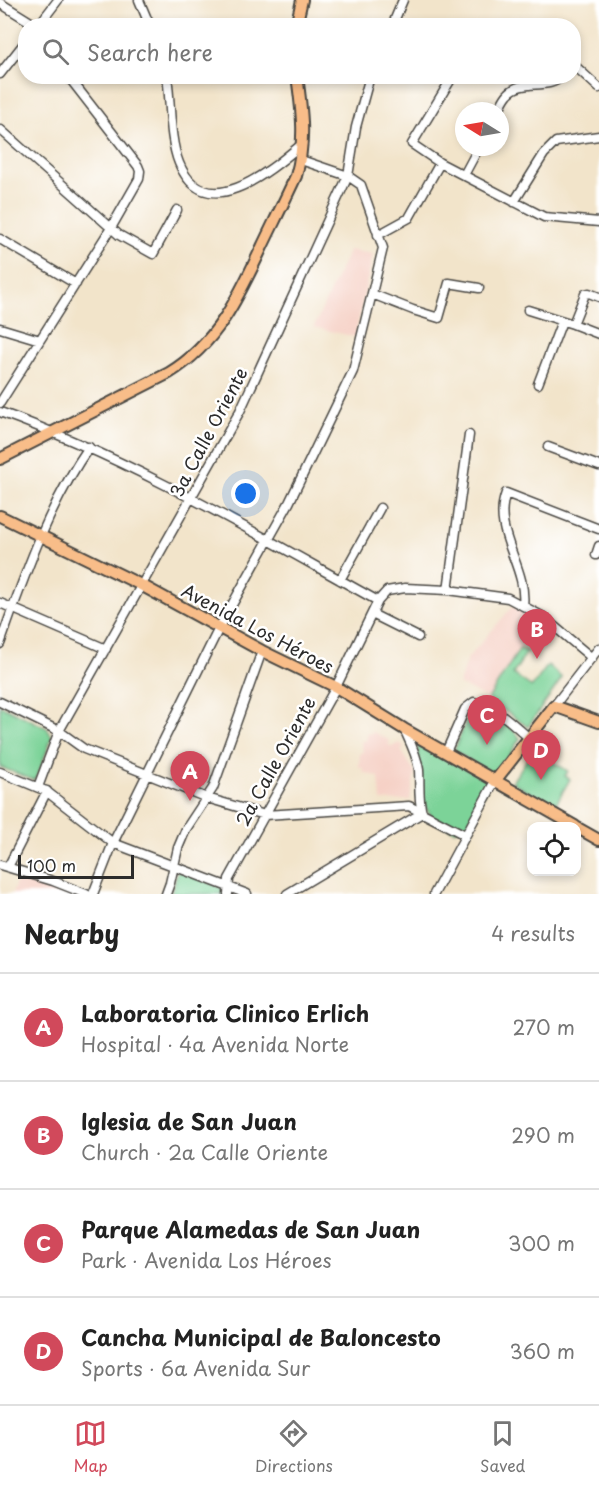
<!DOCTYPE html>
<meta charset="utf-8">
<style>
:root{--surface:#fff;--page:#f2f2f2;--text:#222;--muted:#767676;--line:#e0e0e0;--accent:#d1495b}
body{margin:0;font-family:"Playpen Sans",sans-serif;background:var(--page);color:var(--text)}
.controls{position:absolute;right:18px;bottom:18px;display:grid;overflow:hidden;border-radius:12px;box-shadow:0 3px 9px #0003}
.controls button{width:54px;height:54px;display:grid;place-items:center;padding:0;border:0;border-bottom:2px solid var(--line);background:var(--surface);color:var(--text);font:30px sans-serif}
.compass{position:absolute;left:455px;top:102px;width:54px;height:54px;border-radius:50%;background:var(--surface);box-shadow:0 3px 9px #0003;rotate:281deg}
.scale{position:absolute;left:18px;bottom:15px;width:116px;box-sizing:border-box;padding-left:6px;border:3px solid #2b2b2b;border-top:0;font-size:16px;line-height:21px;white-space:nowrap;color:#2b2b2b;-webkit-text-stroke:4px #fff;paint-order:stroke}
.you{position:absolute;left:246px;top:494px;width:21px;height:21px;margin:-15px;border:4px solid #fff;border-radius:50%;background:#1a73e8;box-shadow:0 0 0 9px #1a73e833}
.badge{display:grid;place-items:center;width:39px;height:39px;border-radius:50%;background:var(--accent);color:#fff;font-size:20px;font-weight:700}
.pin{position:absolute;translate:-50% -50px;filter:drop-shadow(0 2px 3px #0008)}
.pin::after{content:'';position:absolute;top:32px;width:21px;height:18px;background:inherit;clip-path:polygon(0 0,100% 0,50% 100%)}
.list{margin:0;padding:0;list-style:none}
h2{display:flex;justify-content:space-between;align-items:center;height:78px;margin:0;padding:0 24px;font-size:26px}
h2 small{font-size:20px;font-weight:400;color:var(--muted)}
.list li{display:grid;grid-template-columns:39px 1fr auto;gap:18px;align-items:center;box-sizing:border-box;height:108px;padding:0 24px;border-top:2px solid var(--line)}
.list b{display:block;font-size:22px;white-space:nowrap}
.list p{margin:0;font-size:20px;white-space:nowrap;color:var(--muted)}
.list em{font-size:20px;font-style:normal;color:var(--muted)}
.icon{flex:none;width:33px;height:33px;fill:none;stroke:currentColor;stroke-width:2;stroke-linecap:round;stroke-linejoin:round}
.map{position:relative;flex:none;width:599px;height:894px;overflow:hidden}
.search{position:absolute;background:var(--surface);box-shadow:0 3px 9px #0003;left:18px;right:18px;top:18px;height:66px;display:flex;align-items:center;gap:15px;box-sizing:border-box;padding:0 21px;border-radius:24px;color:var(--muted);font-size:22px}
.sheet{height:510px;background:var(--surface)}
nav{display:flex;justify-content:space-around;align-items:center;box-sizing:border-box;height:84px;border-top:2px solid var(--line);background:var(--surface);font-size:16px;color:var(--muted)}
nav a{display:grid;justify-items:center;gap:3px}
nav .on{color:var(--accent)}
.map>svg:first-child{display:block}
</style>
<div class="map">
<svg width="599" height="894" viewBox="0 0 599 894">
<rect width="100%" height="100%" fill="#fff"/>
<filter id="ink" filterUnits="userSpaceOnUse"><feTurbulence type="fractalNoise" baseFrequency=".0167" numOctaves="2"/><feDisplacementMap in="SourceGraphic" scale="12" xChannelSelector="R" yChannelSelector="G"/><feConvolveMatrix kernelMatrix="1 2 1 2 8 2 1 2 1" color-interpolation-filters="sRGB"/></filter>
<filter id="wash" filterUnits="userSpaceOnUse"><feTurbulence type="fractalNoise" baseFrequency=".008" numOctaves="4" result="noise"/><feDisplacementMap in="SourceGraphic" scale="24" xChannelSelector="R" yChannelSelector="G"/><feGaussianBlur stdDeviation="1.35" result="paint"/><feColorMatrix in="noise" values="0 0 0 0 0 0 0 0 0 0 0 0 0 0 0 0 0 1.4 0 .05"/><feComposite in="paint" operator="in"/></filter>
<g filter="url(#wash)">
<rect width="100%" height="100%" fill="#f2e4ca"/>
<path fill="#f6d1c6" d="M349,250L373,254L355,337L314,327Z
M513,606L539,620L488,699L459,684L467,659Z
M373,732L390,741L388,744L391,746L400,743L405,748L401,750L415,773L410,800L381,801L379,777L363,772V768L359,767L360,753L363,752L361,741H366L368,733L371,734Z
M19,875L64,891L63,894H12Z"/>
<path fill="#7bd398" stroke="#537f62" stroke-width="1.5" d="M520,648L527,652L513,674L532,687L548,665L562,678L528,727L488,699Z
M0,705L47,728L52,737L37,777L33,780L0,767Z
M474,707C493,709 508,724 520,738L499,772L487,771L454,751L470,711Z
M416,742L487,780L485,791L468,823L455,831L433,819L422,802L421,768Z
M532,752L540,759L543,756L568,771L565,776L570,779L554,807L512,782Z
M178,870L225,889L224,894H171Z"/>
</g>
<g filter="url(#ink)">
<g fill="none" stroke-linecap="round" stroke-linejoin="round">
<g stroke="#494743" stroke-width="11">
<path id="minor" d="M139,0L150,26
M0,3L37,26
M38,26L58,0
M392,26L403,0
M574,65L599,88
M0,74L26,41
M167,76C171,103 169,138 179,163C205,227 271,170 302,144
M453,76L412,144L440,163L544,217L599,222
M498,111C501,106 504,98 508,94C522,78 548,91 562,76
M1,130L119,235L153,254L177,210
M464,175L479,147
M514,202L544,154L556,142L599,136
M378,235L409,218L440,163
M0,239L76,284
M372,294L413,310L439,318L449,283L479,288
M599,297L589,293L585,294L573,324L599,334
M528,310L573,324
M0,328L40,340
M538,384L562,321
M0,403L111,228L139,179L140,171L138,166L68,76
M0,412C133,460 255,533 378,601
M548,447L599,466
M596,555L599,546
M340,580L380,508
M448,590L469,435
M0,603L106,649
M523,606C528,567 491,532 506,493L599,529
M372,614L418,637
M0,644C24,577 48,506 89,447
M0,702L59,731L84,749L207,798L265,815L409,806L465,835
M554,706L599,648
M404,729C410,742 417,755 419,770C420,785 418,798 422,813
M446,752L465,709L474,702C497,707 512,723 529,738
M0,772L46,791L113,843L247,894
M38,787L59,731L240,411L348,176L356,127L370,76
M0,865L53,881L86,894
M8,867L47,791
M93,894L113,843L219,628L289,503L353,371L383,248L361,185L348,176L301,160
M166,894L170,883L178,848L186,829L213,788L262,651
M228,894L229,879L336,687L378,601L387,591L405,588L448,590L508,598L542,616L592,658
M287,894L422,813
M434,894L495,781"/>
</g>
<g stroke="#494743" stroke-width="14">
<path id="major" d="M296,26L302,0
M0,459L169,373C217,344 239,296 262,247C273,224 285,200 296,176C306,142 302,111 297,76
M0,516L141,585L262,651L336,687L404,729L575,826
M495,781L554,706L599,722
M576,827L599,840"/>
</g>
<use href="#minor" stroke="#fff" stroke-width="8"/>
<use href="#major" stroke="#f8bd89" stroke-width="10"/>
</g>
</g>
<g text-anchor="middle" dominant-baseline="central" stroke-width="5" stroke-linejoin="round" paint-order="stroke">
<g font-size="18" fill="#2b2b2b" stroke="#fff">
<text transform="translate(208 432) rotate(-62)">3a Calle Oriente</text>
<text transform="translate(258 628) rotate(28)">Avenida Los Héroes</text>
<text transform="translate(275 761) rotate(-61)">2a Calle Oriente</text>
</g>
</g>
</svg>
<div class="controls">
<button><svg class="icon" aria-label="locate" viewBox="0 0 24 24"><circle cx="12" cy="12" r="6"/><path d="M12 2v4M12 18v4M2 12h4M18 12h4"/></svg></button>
</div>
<svg class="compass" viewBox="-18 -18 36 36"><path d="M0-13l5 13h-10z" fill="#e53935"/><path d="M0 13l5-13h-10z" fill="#767676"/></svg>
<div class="scale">100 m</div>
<div class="you"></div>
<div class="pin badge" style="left:190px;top:801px">A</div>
<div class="pin badge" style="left:537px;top:659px">B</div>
<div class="pin badge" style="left:487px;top:745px">C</div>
<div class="pin badge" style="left:541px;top:780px">D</div>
<div class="search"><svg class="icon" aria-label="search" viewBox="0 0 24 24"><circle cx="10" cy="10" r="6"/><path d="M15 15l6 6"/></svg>Search here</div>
</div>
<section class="sheet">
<h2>Nearby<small>4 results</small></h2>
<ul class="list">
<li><span class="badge">A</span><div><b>Laboratoria Clinico Erlich</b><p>Hospital · 4a Avenida Norte</p></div><em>270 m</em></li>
<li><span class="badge">B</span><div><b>Iglesia de San Juan</b><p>Church · 2a Calle Oriente</p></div><em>290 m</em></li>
<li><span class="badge">C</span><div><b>Parque Alamedas de San Juan</b><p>Park · Avenida Los Héroes</p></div><em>300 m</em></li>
<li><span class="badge">D</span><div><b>Cancha Municipal de Baloncesto</b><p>Sports · 6a Avenida Sur</p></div><em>360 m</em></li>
</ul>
</section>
<nav>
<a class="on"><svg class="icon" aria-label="map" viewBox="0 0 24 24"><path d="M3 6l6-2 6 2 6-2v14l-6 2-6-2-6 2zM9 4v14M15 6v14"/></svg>Map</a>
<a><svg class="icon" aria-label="directions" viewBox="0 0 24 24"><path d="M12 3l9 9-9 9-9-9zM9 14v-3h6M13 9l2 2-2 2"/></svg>Directions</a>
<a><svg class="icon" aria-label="saved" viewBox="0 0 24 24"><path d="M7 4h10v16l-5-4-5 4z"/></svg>Saved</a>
</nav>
